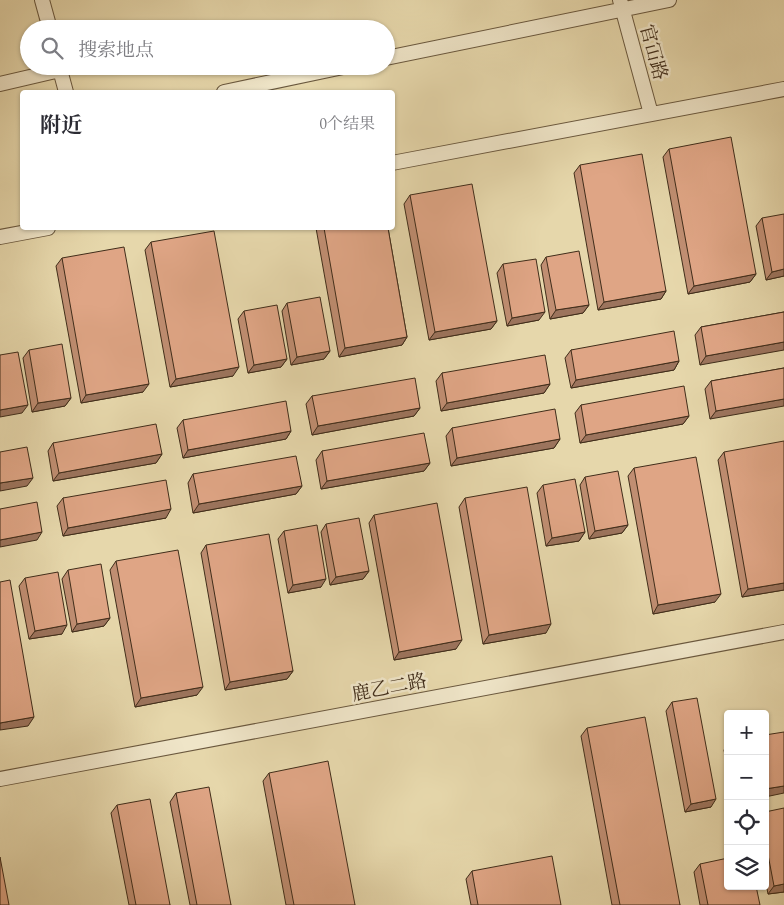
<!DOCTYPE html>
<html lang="zh">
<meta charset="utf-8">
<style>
:root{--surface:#fff;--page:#f7f7f7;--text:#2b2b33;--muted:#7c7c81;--line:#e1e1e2}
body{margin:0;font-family:"EB Garamond","Noto Serif SC",serif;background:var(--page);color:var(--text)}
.controls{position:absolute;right:15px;bottom:15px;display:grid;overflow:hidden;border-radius:5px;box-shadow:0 1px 4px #0004}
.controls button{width:45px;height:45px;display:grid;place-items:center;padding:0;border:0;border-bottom:1px solid var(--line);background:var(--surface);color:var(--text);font:25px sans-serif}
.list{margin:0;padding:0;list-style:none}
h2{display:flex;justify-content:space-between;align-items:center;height:65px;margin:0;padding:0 20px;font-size:21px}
h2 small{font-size:16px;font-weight:400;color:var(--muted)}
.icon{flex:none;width:28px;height:28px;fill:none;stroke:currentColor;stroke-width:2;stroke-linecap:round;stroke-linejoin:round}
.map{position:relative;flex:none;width:784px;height:905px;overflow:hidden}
.search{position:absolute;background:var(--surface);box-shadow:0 1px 4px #0004;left:20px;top:20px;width:375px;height:55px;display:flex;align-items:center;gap:12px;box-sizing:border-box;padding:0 18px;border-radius:28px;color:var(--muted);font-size:19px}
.panel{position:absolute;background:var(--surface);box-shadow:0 1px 4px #0004;left:20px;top:90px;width:375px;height:140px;border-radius:5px}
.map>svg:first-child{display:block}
</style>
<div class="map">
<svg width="784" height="905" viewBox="0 0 784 905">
<rect width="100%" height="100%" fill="#e6d7ab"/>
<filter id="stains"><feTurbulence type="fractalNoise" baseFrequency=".004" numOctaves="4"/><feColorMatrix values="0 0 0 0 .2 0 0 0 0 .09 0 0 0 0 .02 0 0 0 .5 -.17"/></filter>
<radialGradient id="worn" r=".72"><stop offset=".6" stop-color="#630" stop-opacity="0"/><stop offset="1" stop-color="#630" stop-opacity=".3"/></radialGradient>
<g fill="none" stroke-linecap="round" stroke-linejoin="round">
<g stroke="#6a583e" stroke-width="16">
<path id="minor" d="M42,0L50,29
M620,0L651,114
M386,58L669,0
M59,66L66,92
M0,84L60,70
M224,92L348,66
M392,163L784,89
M0,237L48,228
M0,779L784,632"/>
</g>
<use href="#minor" stroke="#efe5c8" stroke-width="14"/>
</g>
<path fill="#c08e72" stroke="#402d1a" d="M669,149L756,274L750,282L688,294L663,157Z
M580,165L666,291L661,299L598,310L574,173Z
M410,195L497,321L491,329L429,340L404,204Z
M762,218L784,276L766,280L756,226Z
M316,228H388L407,337L402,345L339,357Z
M151,242L233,376L170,387L145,250Z
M546,257L589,305L583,313L550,319L541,265Z
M62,258L143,392L81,403L56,266Z
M503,264L539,320L507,326L497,273Z
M287,303L330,351L324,359L291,365L282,311Z
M244,311L287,359L281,367L248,373L238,319Z
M784,312L700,365L695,335L701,327Z
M29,350L71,398L65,406L32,412L23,358Z
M571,350L679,361L674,370L571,388L565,358Z
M784,368L710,419L705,389L711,381Z
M442,373L550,384L544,393L441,411L436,381Z
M312,396L420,408L414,416L312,435L306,404Z
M581,405L689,416L683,424L580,443L575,413Z
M183,420L291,431L286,439L183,458L177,428Z
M452,428L560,439L554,448L451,466L446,436Z
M53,443L162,454L156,463L53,481L48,451Z
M322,451L430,463L424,471L321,489L316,460Z
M724,452L784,590L742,597L718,460Z
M634,468L715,602L653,614L628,476Z
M193,474L302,486L296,494L193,513L188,483Z
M585,477L628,525L622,533L589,539L580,485Z
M543,485L585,532L579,541L546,546L537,493Z
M63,498L166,518L63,536L57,506Z
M465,498L546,633L483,644L459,507Z
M374,515L456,649L394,660L369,523Z
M326,524L369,571L363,579L330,585L321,532Z
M284,531L321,587L288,593L278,539Z
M206,545L293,671L287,679L225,690L201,553Z
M116,561L197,695L135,707L110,570Z
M68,570L110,618L104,626L72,632L62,579Z
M25,578L62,634L29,639L19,586Z
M672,702L711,807L685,812L666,711Z
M587,728L680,905H612L581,736Z
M728,744V772L724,750Z
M269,773L355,905H286L263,781Z
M176,793L231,905H190L170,802Z
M117,805L170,905H129L111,813Z
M765,812L784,892L768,894L765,878Z
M700,864L760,905H700L694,872Z
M472,871L561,905H471L466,879Z"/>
<path fill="#9c745d" stroke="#402d1a" d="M784,269V276L766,280L772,272Z
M756,274L750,282L688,294L694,286Z
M666,291L661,299L598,310L604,302Z
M589,305L583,313L550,319L556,310Z
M545,312L539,320L507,326L512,318Z
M497,321L491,329L429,340L435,332Z
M407,337L402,345L339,357L345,348Z
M784,342V350L700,365L706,356Z
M330,351L324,359L291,365L297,357Z
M287,359L281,367L248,373L254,365Z
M679,361L674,370L571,388L576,380Z
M239,367L233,376L170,387L176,379Z
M149,384L143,392L81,403L86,395Z
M550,384L544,393L441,411L447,403Z
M71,398L65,406L32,412L38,403Z
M784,399V406L710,419L716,411Z
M28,405L22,413L0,417V410Z
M420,408L414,416L312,435L318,426Z
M689,416L683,424L580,443L586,435Z
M291,431L286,439L183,458L188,450Z
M560,439L554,448L451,466L457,458Z
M162,454L156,463L53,481L59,473Z
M430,463L424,471L321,489L327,481Z
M33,478L27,486L0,491V483Z
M302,486L296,494L193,513L199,504Z
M171,509L166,518L63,536L68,528Z
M628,525L622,533L589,539L595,531Z
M42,532L37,540L0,547V540Z
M585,532L579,541L546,546L552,538Z
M369,571L363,579L330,585L336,577Z
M326,579L321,587L288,593L293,585Z
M784,583V590L742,597L748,589Z
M721,594L715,602L653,614L658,605Z
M110,618L104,626L72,632L77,624Z
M551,624L546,633L483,644L489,635Z
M67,625L62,634L29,639L35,631Z
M462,640L456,649L394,660L399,652Z
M293,671L287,679L225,690L230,682Z
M203,687L197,695L135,707L141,698Z
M34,717L28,726L0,730V723Z
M784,786V793L765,797V789Z
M716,799L711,807L685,812L691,804Z
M784,884V892L768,894L774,886Z"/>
<path fill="#dfa585" stroke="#402d1a" d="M731,137L756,274L694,286L669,149Z
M642,154L666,291L604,302L580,165Z
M472,184L497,321L435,332L410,195Z
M784,214V269L772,272L762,218Z
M324,228H388L407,337L345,348Z
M214,231L239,367L176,379L151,242Z
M124,247L149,384L86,395L62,258Z
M579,251L589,305L556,310L546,257Z
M536,259L545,312L512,318L503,264Z
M320,297L330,351L297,357L287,303Z
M277,305L287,359L254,365L244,311Z
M784,312V342L706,356L701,327Z
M674,331L679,361L576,380L571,350Z
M62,344L71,398L38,403L29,350Z
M18,352L28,405L0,410V355Z
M545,355L550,384L447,403L442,373Z
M784,368V399L716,411L711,381Z
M415,378L420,408L318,426L312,396Z
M684,386L689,416L586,435L581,405Z
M286,401L291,431L188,450L183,420Z
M555,409L560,439L457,458L452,428Z
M156,424L162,454L59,473L53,443Z
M424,433L430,463L327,481L322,451Z
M784,441V583L748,589L724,452Z
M27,447L33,478L0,483V452Z
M296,456L302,486L199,504L193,474Z
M696,457L721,594L658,605L634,468Z
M618,471L628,525L595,531L585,477Z
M575,479L585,532L552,538L543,485Z
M166,480L171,509L68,528L63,498Z
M527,487L551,624L489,635L465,498Z
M37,502L42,532L0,540V509Z
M437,503L462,640L399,652L374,515Z
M359,518L369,571L336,577L326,524Z
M317,525L326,579L293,585L284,531Z
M269,534L293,671L230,682L206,545Z
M178,550L203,687L141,698L116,561Z
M101,564L110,618L77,624L68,570Z
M58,572L67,625L35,631L25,578Z
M10,580L34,717L0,723V582Z
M697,698L716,799L691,804L672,702Z
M645,717L680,905H620L587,728Z
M784,732V786L765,789V735Z
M328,761L355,905H294L269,773Z
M209,787L231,905H197L176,793Z
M150,799L170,905H136L117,805Z
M784,808V884L774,886L765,839V812Z
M552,856L561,905H478L472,871Z
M0,857L9,905H0Z
M728,858V886H756L760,905H708L700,864Z"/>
<g text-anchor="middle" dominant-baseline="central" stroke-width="5" stroke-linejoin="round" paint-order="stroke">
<g font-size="19" fill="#402d1a" stroke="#efe5c8">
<text transform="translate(654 52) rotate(75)">官冚路</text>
<text transform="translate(389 687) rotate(-11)">鹿乙二路</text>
</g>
</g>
<rect width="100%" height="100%" filter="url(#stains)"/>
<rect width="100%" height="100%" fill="url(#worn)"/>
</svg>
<div class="controls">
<button>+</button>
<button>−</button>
<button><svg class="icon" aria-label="locate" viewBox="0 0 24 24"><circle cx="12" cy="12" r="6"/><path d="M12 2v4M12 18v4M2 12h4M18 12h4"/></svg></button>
<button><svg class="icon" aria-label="layers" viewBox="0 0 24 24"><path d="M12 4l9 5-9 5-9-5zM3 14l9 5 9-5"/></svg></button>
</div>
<div class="search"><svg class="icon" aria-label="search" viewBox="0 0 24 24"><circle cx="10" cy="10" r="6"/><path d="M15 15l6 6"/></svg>搜索地点</div>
<section class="panel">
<h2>附近<small>0个结果</small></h2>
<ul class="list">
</ul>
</section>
</div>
